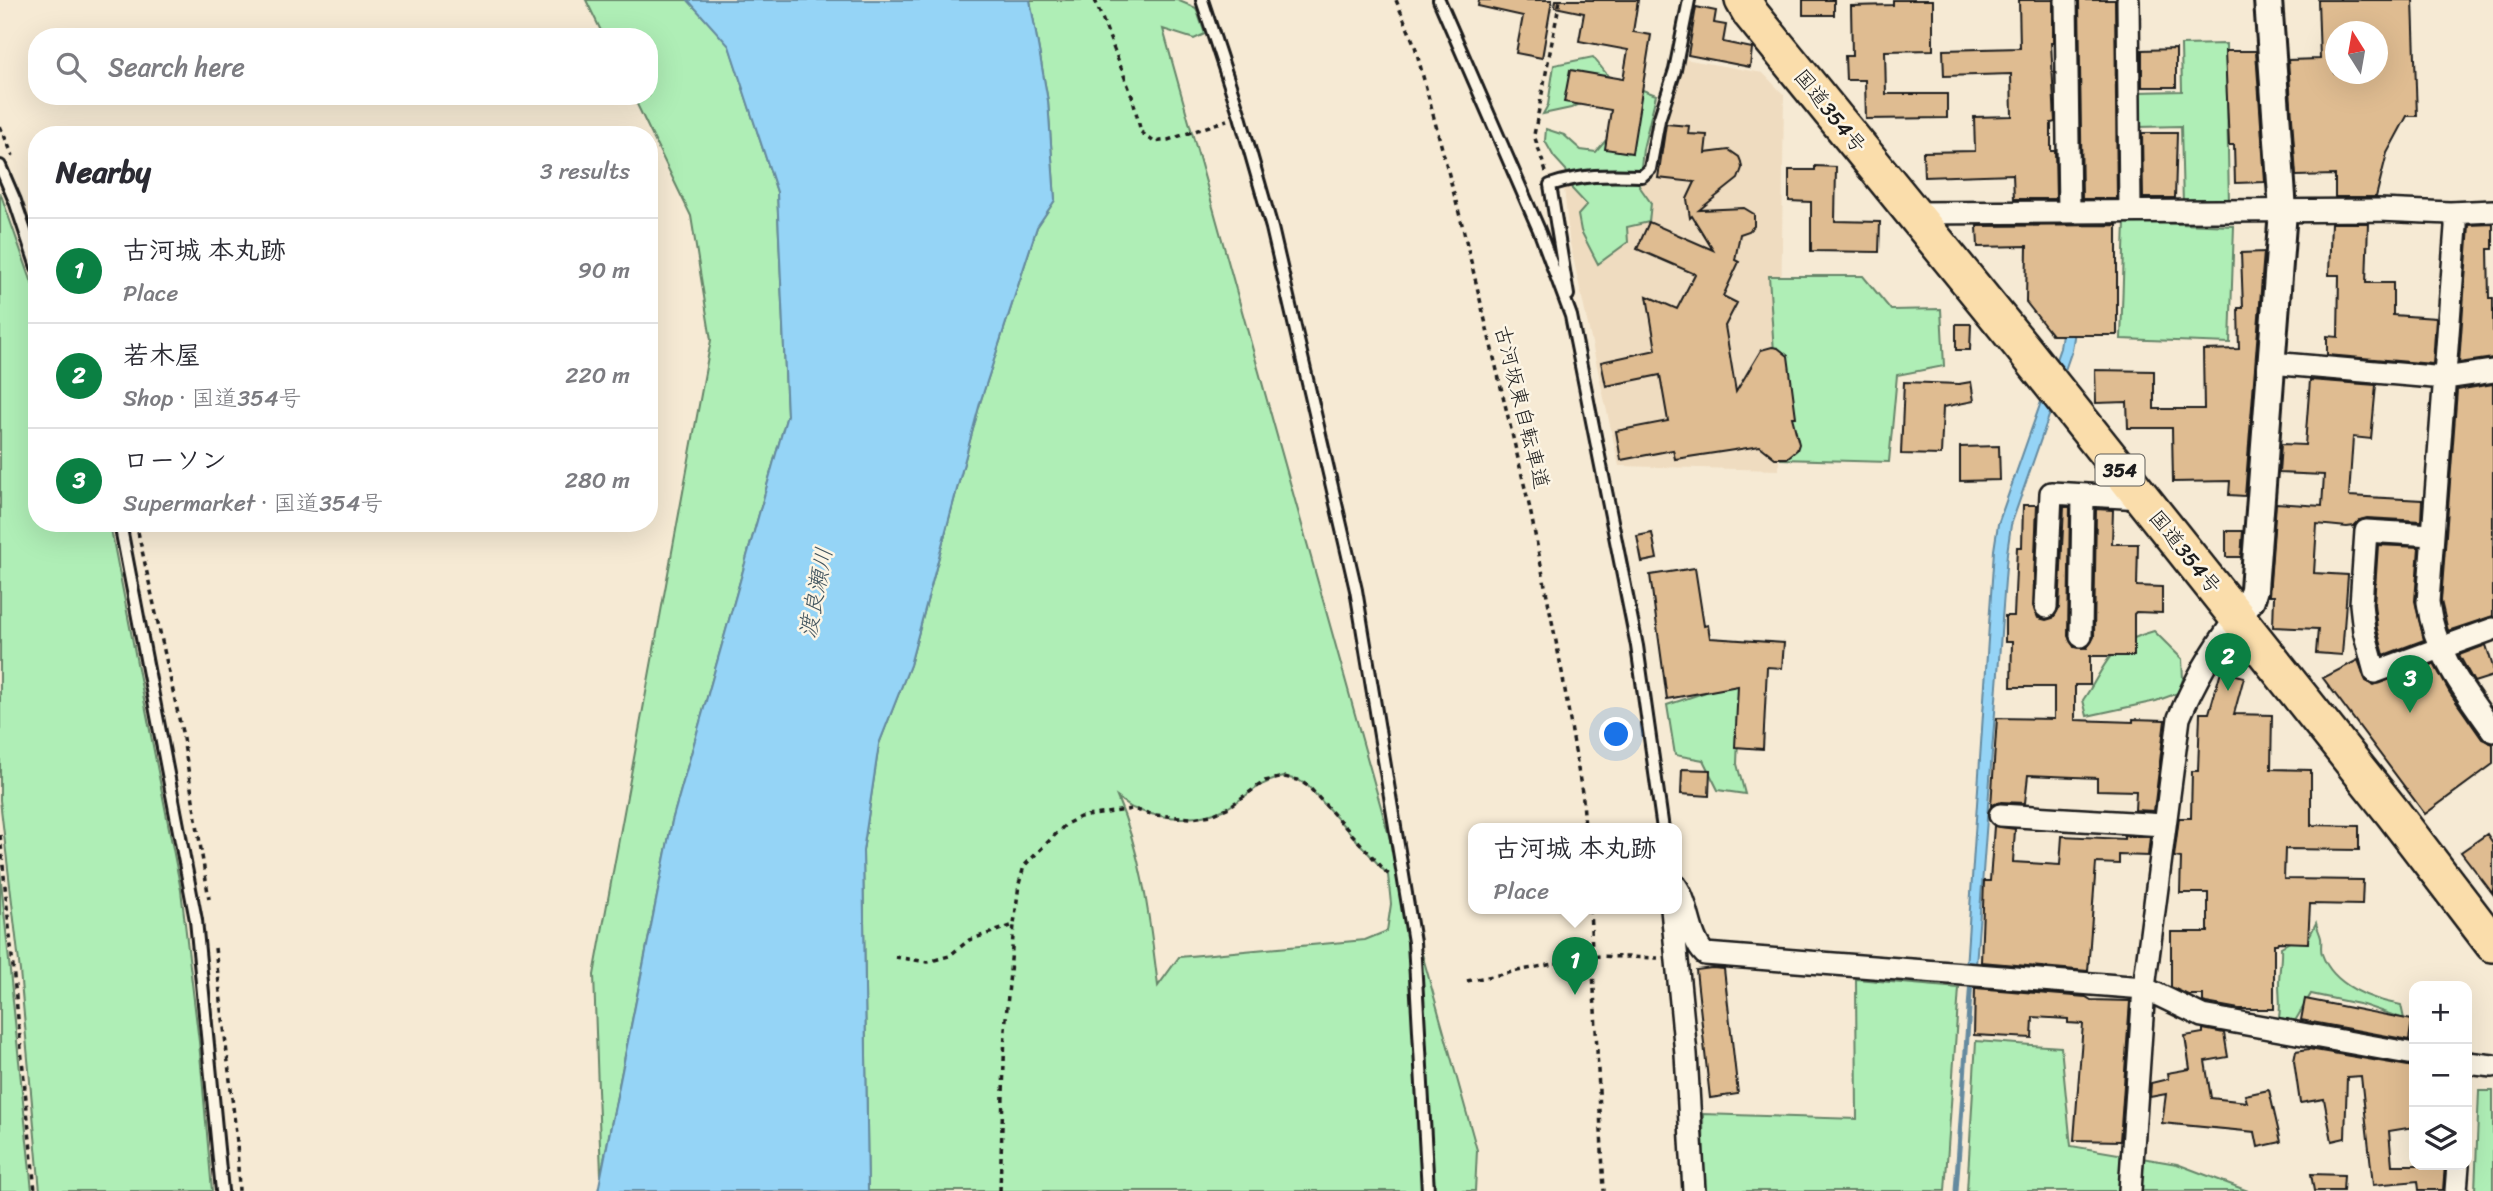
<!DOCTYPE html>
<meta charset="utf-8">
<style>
:root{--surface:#fff;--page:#f2f2f3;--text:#2b2b33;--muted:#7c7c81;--line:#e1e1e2;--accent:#0b8043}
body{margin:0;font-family:Sriracha,"Klee One",sans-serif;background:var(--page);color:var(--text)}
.controls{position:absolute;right:21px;bottom:21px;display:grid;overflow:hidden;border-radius:14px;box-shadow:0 7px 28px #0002}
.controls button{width:63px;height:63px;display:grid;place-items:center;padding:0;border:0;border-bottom:2px solid var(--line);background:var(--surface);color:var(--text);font:35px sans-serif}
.compass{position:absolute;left:2325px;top:21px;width:63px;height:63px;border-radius:50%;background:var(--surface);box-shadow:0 7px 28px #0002;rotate:349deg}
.you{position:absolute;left:1617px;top:735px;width:24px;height:24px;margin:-18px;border:5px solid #fff;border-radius:50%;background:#1a73e8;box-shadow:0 0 0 10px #1a73e833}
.badge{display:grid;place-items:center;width:46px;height:46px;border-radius:50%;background:var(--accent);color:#fff;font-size:23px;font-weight:700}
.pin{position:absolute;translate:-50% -58px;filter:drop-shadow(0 2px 4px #0008)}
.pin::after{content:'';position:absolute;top:37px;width:24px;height:21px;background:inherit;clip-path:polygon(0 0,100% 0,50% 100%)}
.popup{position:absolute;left:1468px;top:823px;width:214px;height:91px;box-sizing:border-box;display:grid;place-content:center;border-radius:14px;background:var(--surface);filter:drop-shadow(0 2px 5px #0005);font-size:23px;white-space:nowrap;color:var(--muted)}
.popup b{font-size:26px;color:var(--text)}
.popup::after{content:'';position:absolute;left:50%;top:100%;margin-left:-14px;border:14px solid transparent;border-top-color:var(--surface)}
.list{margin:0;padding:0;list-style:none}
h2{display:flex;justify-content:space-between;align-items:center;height:91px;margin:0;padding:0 28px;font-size:30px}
h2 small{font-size:23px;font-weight:400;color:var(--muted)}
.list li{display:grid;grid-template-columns:46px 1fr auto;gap:21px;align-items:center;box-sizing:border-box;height:105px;padding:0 28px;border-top:2px solid var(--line)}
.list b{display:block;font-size:26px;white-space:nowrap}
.list p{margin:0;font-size:23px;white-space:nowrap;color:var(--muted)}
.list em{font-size:23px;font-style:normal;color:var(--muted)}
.icon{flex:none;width:38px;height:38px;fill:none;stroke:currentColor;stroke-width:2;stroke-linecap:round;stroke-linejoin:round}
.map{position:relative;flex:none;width:2493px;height:1191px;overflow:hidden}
.search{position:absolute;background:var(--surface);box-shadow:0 7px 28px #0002;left:28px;top:28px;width:630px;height:77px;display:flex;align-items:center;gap:18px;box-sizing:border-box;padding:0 24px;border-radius:28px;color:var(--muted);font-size:26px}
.panel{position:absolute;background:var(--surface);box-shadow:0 7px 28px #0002;left:28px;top:126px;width:630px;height:406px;border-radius:28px}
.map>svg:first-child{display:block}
</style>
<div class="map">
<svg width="2493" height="1191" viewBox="0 0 2493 1191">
<rect width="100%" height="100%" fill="#f6ead4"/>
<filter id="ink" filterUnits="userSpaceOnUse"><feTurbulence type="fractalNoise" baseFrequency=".0143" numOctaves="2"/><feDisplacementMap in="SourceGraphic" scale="14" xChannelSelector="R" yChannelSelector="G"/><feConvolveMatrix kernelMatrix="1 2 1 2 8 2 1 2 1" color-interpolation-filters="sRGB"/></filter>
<g filter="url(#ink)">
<path fill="#efdcc0" d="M1684,59L1763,73L1784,95L1779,470L1619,466L1569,239L1564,187L1598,179L1650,181L1661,116Z"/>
<path fill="#afeeb6" stroke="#668569" stroke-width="2" fill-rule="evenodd" d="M586,0H688L729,45L777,192L787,415L672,821L601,1175L594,975L711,340L691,216L633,96H649V37H604Z
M1030,0H1177L1196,8L1205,34L1194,39L1163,29L1477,1150L1475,1191H868L863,851L879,744L910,665L980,403L1037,227L1055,200L1048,101ZM1284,777L1298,780L1308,786L1388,875L1391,904L1387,931L1365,940L1179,957L1158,986C1150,922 1143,857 1117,797C1123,801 1128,807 1135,809C1163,820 1200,822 1227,808C1250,795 1256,783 1284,777Z
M2226,44L2229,204L2183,205L2181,126L2139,127L2138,92L2182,91L2181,45Z
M1593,57L1617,87L1640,89L1656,95L1643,149L1639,186L1651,203L1649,222L1627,227L1628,242L1598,264L1581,231L1578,215L1587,205L1572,189L1566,170L1554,157L1545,141L1546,129L1564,135L1581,150L1596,152L1607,139L1615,101L1589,100L1571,108L1543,114L1548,105L1554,65Z
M0,192L37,297V523L110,524L181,890L199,1042L212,1191H40L20,971L0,800Z
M2125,222L2234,226L2230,343L2121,339Z
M1769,276H1863L1891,310L1941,309L1944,366L1897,375L1889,462L1781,459Z
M2154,631L2182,659L2183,679L2178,693L2156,701L2087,716L2083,700C2108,664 2106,644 2154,631Z
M1733,683L1740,687L1737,764L1745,794L1718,790L1703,760L1675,755L1667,705Z
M0,871L32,1191H0Z
M2316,923C2317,928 2320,933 2321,938C2322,944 2320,949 2322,954C2333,986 2372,1000 2401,1005L2404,1019L2363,1005L2311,994L2295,1021L2279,1018C2281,1006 2279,995 2279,983C2279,971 2282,959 2281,947L2297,938L2309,937Z
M1856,979L1959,988L1945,1191H1704L1703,1114L1857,1119Z
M1976,1041L2061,1047L2071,1146L2177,1164L2248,1191H1967Z
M2479,1091H2493V1191H2475Z"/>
<path fill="#95d4f6" stroke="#658a9f" stroke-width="2" d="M688,0H1030L1048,101L1055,200L1037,227L980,403L910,665L879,744L863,851L868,1191H598L672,821L787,415L777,192L729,46Z
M2065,312H2078L2072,350L2011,525L2007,553L1976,965L1966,968L1994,550L1998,524L2060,348Z"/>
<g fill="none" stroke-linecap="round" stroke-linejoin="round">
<path stroke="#658a9f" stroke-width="5" d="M1956,1191L1971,980"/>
</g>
<path fill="#dfbc91" stroke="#1c1c1c" stroke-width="2" fill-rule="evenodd" d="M1479,0H1552L1542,58L1516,53L1523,16L1478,6Z
M1556,0H1638L1633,32L1651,35L1632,153L1605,149L1611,110L1564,102L1570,70L1623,79L1628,50L1579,41L1584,13L1555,7Z
M1803,0H1834V15H1803Z
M1893,0H1933V50L1885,51L1886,94H1947V118L1866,119L1865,80H1846L1845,56H1852L1851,6L1893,5Z
M2019,0H2053V43H2051L2055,122L2051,123V151H2055L2056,199H2014L2013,174L1924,177L1923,152L1975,151L1974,117L2012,116L2011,74L1944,76L1943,50L2020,48Z
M2079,0H2115L2117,199H2082Z
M2318,0H2413L2417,116H2407L2387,153L2376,197H2335V175L2296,176L2288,60L2320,59ZM2335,32H2377V74H2335Z
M1696,7L1716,11L1714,23L1726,25L1723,42L1752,48L1750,67L1688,55Z
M2176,49V87H2142V50Z
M2225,51H2256L2265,182L2235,183L2234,145H2229Z
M1666,124L1689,126L1688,134L1707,135L1705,153L1729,150L1739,157L1741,162L1742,168L1738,179L1699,210L1744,208L1754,214V226L1749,231L1740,234L1735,260L1739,262L1723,296L1737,303L1725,326L1736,392L1761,350L1772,347L1778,348L1788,356L1796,417H1792L1799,444L1797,450L1787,458H1775L1760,446L1675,459L1673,450L1621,460L1616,431L1668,421L1660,375L1606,386L1601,362L1656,350L1647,296L1677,309L1695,274L1637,249L1649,222L1713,250L1692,216L1690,218L1687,199L1695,182L1658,178Z
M2142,133H2177L2175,198H2143Z
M1815,166L1836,167L1835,221L1880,222L1879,252L1811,251V202L1789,201V170H1815Z
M2331,223H2368L2366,283H2393V315L2436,318L2433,364L2327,355V336L2338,337L2339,275H2329Z
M2493,224V249H2488L2489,298H2493V358L2459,363L2469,225Z
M2117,225V335H2052L2026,302L2027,246L1978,247L1977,226Z
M2264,252L2245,496L2229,495L2230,481L2173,482L2172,428H2128L2127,402L2096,403L2095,370L2154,371V409H2204L2203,350L2239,349L2238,308H2243L2241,253Z
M1956,324H1971L1970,350H1956Z
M2310,380L2376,385L2371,439L2353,437L2349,496L2422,500L2421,521L2367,518L2360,520L2354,526L2347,527L2317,524L2314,573L2348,575L2342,655L2316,653L2318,629L2273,627L2274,596H2269L2276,503L2322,506L2324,475L2279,473L2281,444L2305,445Z
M1904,382L1959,384L1971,382L1974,401L1943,407L1941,455L1901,454Z
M2493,384V616L2448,631L2441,601L2457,390Z
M1999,446L2000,480L1960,481V447Z
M2023,505H2037L2033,606L2038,618L2046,620L2053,618L2059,608L2064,507H2070L2068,636L2074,647L2087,648L2094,637L2096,509L2113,510L2112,544H2138L2137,586L2162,587V613L2136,612L2134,614V656H2090V685H2075V720L2133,722V719L2165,720L2154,811L2135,810L2136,791L2097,790V778L2028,775L2025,803L2001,802L1991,806L1997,718L2054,719V687H2011L2012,642H2005V616H2014L2017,547H2022Z
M2226,531H2243L2241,557H2226Z
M1652,533L1657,559L1642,562L1637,536Z
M2378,545L2419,547L2415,601L2424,640L2384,655L2377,629L2374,604Z
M1695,568L1704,626L1708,625L1710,638L1784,643L1782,668L1767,667L1763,749L1735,747L1738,686L1667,699L1650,575Z
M2486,645L2493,667V676L2474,682L2459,655Z
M2358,660L2366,681L2373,685L2434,664L2450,693L2482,739L2493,744V764L2425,814L2323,678Z
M2221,671L2244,677L2234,714L2272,715L2271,769L2311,770V825L2359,826V850L2285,849L2284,879L2363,880L2362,905L2310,904L2308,943L2278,942L2277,944H2274V1009H2239L2206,1003L2203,1002V995H2188L2171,987V932H2208V893H2180L2181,858L2174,857L2179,818H2191L2192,771H2198L2200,713H2209Z
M1682,769L1710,770L1709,796L1681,794Z
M1994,826L2015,829L2013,862L2060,865L2062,836L2124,839V836L2150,837L2148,856L2119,855V864L2096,863L2088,971L1981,962L1984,881H1990Z
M2487,834L2493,843V894L2461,852Z
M1712,968L1724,969L1738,1094L1710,1098L1696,970Z
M1975,988L2086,997L2091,1000L2130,1001L2120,1141L2074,1140L2083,1024L2068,1023V1019L2033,1017L2032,1038L1974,1035Z
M2305,999L2412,1020L2409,1040L2301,1020Z
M2203,1029L2224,1033L2228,1057L2205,1061L2211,1098L2247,1102L2245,1095L2269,1090L2281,1142L2258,1147L2255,1132L2162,1123L2166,1094L2150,1097L2151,1083L2168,1079L2167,1073L2190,1069L2185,1036L2203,1033Z
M2309,1049L2414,1067V1127L2389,1131L2392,1165H2445L2443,1190H2419L2418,1181L2373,1185L2361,1076L2347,1077L2345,1138L2332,1141L2324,1099L2300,1103L2294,1061L2296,1051Z
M2311,1174L2344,1175L2343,1191H2314Z"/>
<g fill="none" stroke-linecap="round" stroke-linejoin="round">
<g stroke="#1c1c1c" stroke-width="16">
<path id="service" d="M1202,0L1240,116L1272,228L1356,590L1414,942L1428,1191
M1439,0L1539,230L1571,316L1637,646L1663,829
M0,166L15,201L37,267
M1568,295L1550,185C1584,174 1607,175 1642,176L1650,169L1659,120L1675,70L1689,0
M120,523L196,920L222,1191"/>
</g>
<g stroke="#1c1c1c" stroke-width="26">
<path id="minor" d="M2066,0L2069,212
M2128,0L2130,211
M1913,213L2379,210L2450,213L2456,221V227L2428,602C2434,653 2464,690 2493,731
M2450,213L2493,211
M2271,363L2445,378L2493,371
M2432,535L2366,531L2361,604L2364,631L2375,672L2493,629
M2046,607L2051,493L2142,498
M2081,636L2083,495
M2000,815L2164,825
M1676,886C1690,906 1688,937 1705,954L2144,988L2202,1016L2414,1054
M1672,909L1686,1054L1694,1191
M2467,1063L2493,1066
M2130,1191L2144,988L2179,718C2194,682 2214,648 2237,617
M2456,1191L2458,1165"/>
</g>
<g stroke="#1c1c1c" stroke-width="32">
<path id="tertiary" d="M2237,617L2251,599L2254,589L2283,211L2268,0"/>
</g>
<g stroke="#1c1c1c" stroke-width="40">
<path id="trunk" d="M1743,0L1751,14L2022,347L2393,813L2493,944"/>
</g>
<path stroke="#1c1c1c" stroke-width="3.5" stroke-dasharray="5 5" stroke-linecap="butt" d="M1095,0L1132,96L1141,132L1154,142L1168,140L1227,120
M1396,0L1415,46L1463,228L1530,509L1562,672L1583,799L1585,829
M0,126L13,156
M1546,172L1534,135L1560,0
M138,532L182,732L209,899
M0,835L35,1191
M1590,909L1604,1191
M215,948L237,1142L239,1191
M895,957L928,962L949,956L969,940L1014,925L1019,884L1024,866L1066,824L1080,817L1132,809L1155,815L1191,818L1212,815L1229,807L1265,781L1284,777L1298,780L1308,786L1390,876
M1467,981L1593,956L1658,958
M1000,1191L1005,1030L1014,925"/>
<use href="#service" stroke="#fcf5e5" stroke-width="10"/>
<use href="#minor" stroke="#fcf5e5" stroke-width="21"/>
<use href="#tertiary" stroke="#fcf5e5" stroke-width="26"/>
<use href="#trunk" stroke="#faddab" stroke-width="35"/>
</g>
</g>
<g text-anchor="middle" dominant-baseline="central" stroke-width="5" stroke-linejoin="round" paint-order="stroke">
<rect fill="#fcf5e5" stroke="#5f5d58" stroke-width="2" x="2095.5" y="454.5" width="49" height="31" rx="5"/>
<g font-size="19" font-weight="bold" fill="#1c1c1c">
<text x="2120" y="470">354</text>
</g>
<g font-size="21" fill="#1c1c1c" stroke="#fcf5e5">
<text transform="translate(1830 111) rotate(51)">国道354号</text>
<text transform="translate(1522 407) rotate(76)">古河坂東自転車道</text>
<text transform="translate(2185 552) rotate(51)">国道354号</text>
</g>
<g font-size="23" font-style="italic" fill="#40535d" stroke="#fcf5e5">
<text transform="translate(816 593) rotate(-79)">渡良瀬川</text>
</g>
</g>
</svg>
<div class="controls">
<button>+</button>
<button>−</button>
<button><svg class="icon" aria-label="layers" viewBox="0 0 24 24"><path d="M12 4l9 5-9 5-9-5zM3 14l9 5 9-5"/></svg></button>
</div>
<svg class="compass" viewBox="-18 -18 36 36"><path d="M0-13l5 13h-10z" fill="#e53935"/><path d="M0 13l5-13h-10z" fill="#7c7c81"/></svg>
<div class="you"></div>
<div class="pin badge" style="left:1575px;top:995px">1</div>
<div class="popup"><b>古河城 本丸跡</b>Place</div>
<div class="pin badge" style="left:2228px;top:691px">2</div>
<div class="pin badge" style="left:2410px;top:713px">3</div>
<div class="search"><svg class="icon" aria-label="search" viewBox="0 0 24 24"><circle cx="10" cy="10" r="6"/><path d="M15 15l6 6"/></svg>Search here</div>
<section class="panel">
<h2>Nearby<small>3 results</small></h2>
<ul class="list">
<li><span class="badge">1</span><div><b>古河城 本丸跡</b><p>Place</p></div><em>90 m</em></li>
<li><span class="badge">2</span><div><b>若木屋</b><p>Shop · 国道354号</p></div><em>220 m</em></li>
<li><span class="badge">3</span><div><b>ローソン</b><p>Supermarket · 国道354号</p></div><em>280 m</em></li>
</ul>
</section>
</div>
